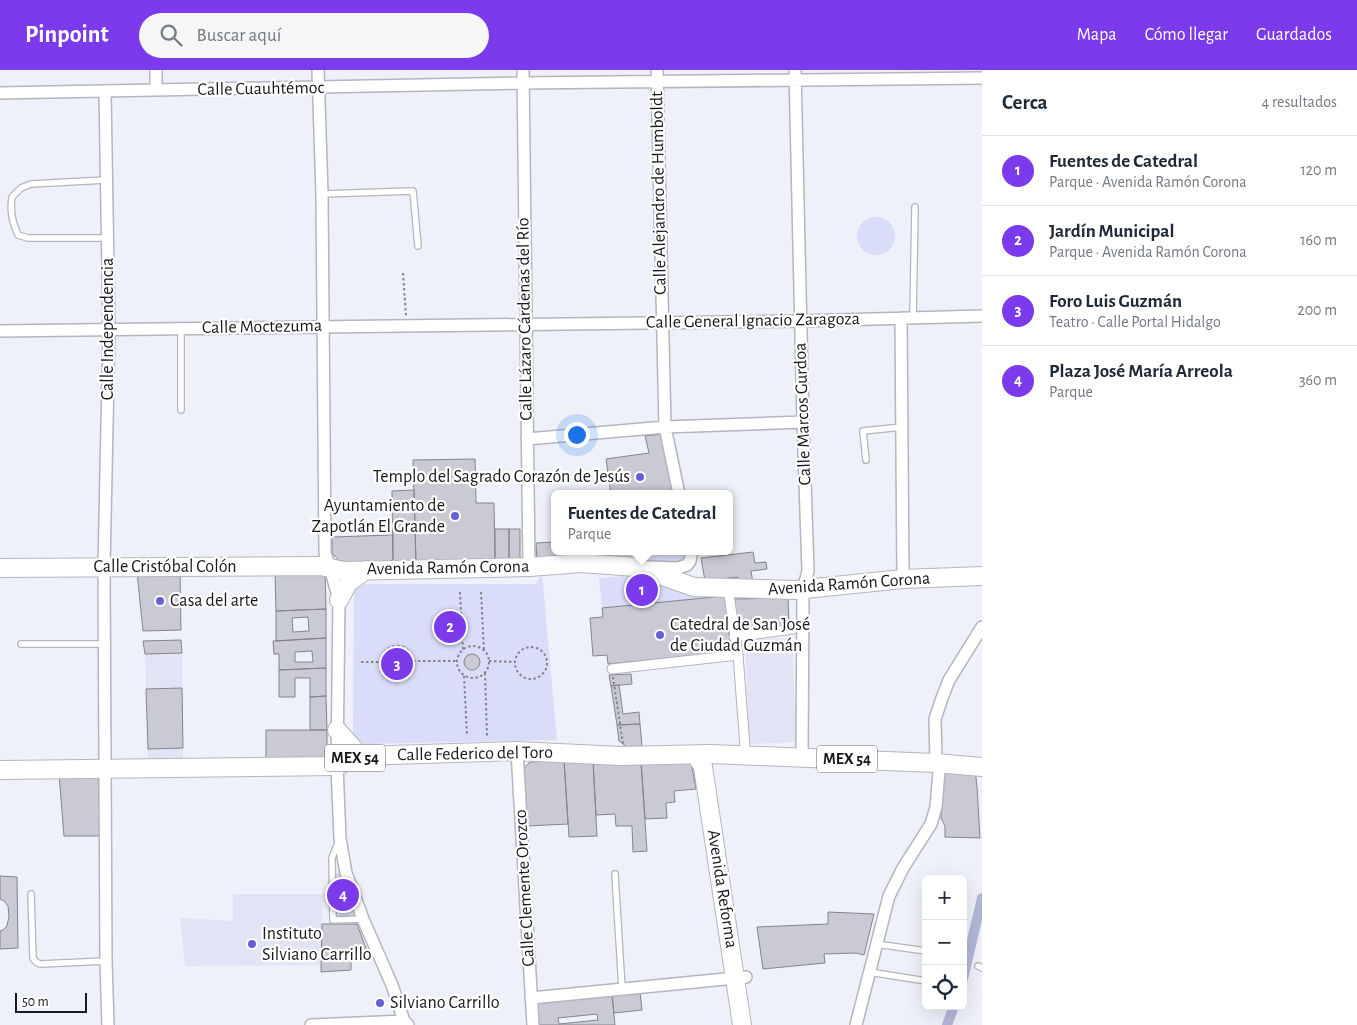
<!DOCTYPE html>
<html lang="es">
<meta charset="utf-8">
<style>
:root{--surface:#fff;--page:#f6f6f7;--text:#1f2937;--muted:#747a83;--line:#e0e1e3;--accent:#7c3aed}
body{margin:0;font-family:"Alegreya Sans",sans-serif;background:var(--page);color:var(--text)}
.controls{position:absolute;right:15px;bottom:15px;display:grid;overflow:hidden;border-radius:8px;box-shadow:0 5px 20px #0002}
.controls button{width:45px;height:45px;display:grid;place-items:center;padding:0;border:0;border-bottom:1px solid var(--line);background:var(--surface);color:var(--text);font:25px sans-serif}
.scale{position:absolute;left:15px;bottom:12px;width:72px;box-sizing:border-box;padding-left:5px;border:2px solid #19191d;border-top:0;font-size:14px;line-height:18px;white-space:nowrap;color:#19191d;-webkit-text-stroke:4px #fff;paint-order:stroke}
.you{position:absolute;left:576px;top:364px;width:18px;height:18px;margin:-12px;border:4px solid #fff;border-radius:50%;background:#1a73e8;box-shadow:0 0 0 8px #1a73e833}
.badge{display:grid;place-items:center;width:32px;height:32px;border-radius:50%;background:var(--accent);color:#fff;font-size:16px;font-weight:700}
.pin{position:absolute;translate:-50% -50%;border:2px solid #fff;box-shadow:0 1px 5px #0006}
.popup{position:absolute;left:551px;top:420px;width:182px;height:65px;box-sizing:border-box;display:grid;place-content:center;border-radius:8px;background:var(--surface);filter:drop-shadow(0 1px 4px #0005);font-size:16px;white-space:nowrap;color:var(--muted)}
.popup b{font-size:19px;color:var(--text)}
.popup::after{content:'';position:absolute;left:50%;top:100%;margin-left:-10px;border:10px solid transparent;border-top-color:var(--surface)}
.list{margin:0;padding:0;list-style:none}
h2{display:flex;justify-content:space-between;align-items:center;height:65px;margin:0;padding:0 20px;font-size:21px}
h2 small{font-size:16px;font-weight:400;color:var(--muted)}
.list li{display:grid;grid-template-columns:32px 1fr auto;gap:15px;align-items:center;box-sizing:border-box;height:70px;padding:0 20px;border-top:1px solid var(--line)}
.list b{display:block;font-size:19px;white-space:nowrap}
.list p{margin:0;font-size:16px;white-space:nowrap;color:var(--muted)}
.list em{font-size:16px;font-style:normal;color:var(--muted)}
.icon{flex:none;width:28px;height:28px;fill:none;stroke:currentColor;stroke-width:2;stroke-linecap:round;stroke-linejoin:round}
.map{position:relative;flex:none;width:982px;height:955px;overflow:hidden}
header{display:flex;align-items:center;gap:30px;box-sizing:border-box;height:70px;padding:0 25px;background:var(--accent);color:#fff}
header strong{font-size:24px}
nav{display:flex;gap:28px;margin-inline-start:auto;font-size:18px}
.search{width:350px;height:45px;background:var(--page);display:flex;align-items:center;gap:12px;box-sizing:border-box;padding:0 18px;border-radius:28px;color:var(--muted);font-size:19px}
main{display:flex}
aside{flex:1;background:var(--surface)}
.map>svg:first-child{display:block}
</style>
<header>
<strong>Pinpoint</strong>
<div class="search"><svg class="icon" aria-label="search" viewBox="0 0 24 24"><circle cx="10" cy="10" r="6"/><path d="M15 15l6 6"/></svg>Buscar aquí</div>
<nav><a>Mapa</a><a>Cómo llegar</a><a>Guardados</a></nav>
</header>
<main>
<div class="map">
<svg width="982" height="955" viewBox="0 0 982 955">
<rect width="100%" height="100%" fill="#eef0fa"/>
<path fill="#e2e4f5" d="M792,568L796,672L749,674L745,569Z
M182,583L183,691H148L145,584Z
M233,824H323L321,895L185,896L180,848L233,851Z"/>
<path fill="#daddf9" d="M857 166a19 19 0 1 1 38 0a19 19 0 1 1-38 0Z
M608,481H688L686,489L680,493L609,492Z
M542,503L557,670L359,674L353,668L354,521L359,514H536Z
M639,505L709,528L602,538L599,508Z
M336,803H343L357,846L338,847Z"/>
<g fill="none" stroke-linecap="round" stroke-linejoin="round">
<path stroke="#b3b7d7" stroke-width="10" d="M963,909L982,828
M947,955L954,936"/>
</g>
<path fill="#c9cad4" stroke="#83848d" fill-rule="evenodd" d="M663,364L676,424H611L606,389L649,383L645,366Z
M475,389L476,433H494L495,493L416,494L413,390Z
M414,420L416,494L393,495L392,421Z
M495,459H509V492L495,493Z
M509,459H520V492H509Z
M393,465V495H343L332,483V467Z
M554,472V481H588L589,489L537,492L536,473Z
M588,481H608L609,489H589Z
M753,482L755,493L766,492L767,499L751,501L753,513L739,515L738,507L705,511L701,488Z
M180,501L181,560L143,561L137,502Z
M275,502L325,503L326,539L276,541Z
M725,526L731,582L608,594L607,585L593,586L590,548L603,547L602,538Z
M788,528L789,555L737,564L733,529Z
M326,539V568L276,571V541ZM308,547L309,561L293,562L292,548Z
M326,568V598L279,600V584H274L273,571ZM312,581L313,592H295V582Z
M181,570L182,583L145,584L143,571Z
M394,582H408L407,602L393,601L387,596V587Z
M464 592a8 8 0 1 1 16 0a8 8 0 1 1-16 0Z
M326,598V626L310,627V608H295V627H279V600Z
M631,604L632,614L611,616L609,605Z
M619,615L623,644L639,642L640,654L617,655L611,616Z
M182,618L183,678L148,679L146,619Z
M326,626L327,660H310V627Z
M640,654L642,677H627L619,671L617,655Z
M266,660H327V690H266Z
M564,690L568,754L527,756L523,699L530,692Z
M564,690L593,691L597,766L569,767Z
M593,691L641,692L647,781L633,782L632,756H616L615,744L596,745Z
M641,692H691L696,719L674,721L675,732L666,733L667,748L645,749Z
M943,698L975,699L977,717L980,768L945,767V756L941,748Z
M59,704H98L101,766H64Z
M0,806L17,807L18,878L0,879V861L3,860L7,856L9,846L8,836L4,831L0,829Z
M828,842L874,844L864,885L856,883L824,884L825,893L763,899L757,857L828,854Z
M322,854H357L367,881H351V900L321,902Z
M640,922L642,940L614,943L612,925Z
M612,925L615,955H536L535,933ZM597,944L598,950L559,954L558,948Z"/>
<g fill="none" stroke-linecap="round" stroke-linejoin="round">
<g stroke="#b4b5be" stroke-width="8">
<path id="service" d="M106,110L31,114L21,118L12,127C10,141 12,151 18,165L28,168H108
M322,124L413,121L418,176
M913,248L915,137
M181,340V259
M866,390L863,361L902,357
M21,574H105
M339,770L332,788L333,850L363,849
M615,804L622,919
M31,824L33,888L36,892L40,894L106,891
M876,874L926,881
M978,896L982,898
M869,902L926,911"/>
</g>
<g stroke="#b4b5be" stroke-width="11">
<path id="pedestrian" d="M729,525L738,585L745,677
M734,567L793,559
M612,599L738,585"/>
</g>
<g stroke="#b4b5be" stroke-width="14">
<path id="minor" d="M156,0V20
M318,0L322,124L325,483L330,498L339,530L337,696L340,768L343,786L346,803L363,849L392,915L404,951L408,955
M523,0L529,497
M657,0L665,357L679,424
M795,0L803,352L808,501L803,520L802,687
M105,22L109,259L104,497L106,891L108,955
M0,23L523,13L982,8
M901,248L903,509
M0,261L800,251L982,246
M527,369L665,357L803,352
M649,497L678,498L687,495L690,491L692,481
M517,681L533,955
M531,928L746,907
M311,955L404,951
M856,955L889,826L903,798L931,754L936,737L939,701L936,693L935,649L942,628L949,610L982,557"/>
</g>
<g stroke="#b4b5be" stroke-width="20">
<path id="primary" d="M0,498L320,496L344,501L529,497L581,493L636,497L694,517L795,520L903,509L982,506
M339,530L348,513L366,500
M337,660L360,686
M696,685L703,697L742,955
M0,700L337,696L360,686L517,681L620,686L711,684L809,688L936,693L982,697"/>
</g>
<path stroke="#84858c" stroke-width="2" stroke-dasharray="2.5 2.5" stroke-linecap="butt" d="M403,203L406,246
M460,522L463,580
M481,522L484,581
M457 592a16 16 0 1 1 32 0a16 16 0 1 1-32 0Z
M381 592a16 16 0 1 1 32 0a16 16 0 1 1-32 0Z
M515 593a16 16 0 1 1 32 0a16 16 0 1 1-32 0Z
M413,591H457
M489,591L515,592
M361,592H381
M485,603L487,666
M464,606L467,666
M613,607L623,674"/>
<use href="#service" stroke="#fff" stroke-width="5.5"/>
<use href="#pedestrian" stroke="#fff" stroke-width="9"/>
<use href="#minor" stroke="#fff" stroke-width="11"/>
<use href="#primary" stroke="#fff" stroke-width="18"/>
</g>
<g fill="#6560d9" stroke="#fff" stroke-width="2">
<circle cx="640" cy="407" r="5"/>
<circle cx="455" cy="446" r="5"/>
<circle cx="160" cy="531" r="5"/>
<circle cx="660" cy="565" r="5"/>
<circle cx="252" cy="874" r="5"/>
<circle cx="380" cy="933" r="5"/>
</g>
<g text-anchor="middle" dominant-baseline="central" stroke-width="4.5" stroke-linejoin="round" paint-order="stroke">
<g fill="#fff" stroke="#5e5e61" stroke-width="1">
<rect x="325" y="674.5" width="60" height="27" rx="4"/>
<rect x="817" y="675.5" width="60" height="27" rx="4"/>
</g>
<g font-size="16" font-weight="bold" fill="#19191d">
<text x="355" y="688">MEX 54</text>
<text x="847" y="689">MEX 54</text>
</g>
<g font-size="18" fill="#19191d" stroke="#fff">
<text transform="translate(261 19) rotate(-1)">Calle Cuauhtémoc</text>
<text transform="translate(659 123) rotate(-91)">Calle Alejandro de Humboldt</text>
<text transform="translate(525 249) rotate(-91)">Calle Lázaro Cárdenas del Río</text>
<text transform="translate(753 251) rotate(-1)">Calle General Ignacio Zaragoza</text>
<text transform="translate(262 257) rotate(-1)">Calle Moctezuma</text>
<text transform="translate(108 259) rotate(-90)">Calle Independencia</text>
<text transform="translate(803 344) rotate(-92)">Calle Marcos Gurdoa</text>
<text x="165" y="497">Calle Cristóbal Colón</text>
<text transform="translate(448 498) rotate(-1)">Avenida Ramón Corona</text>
<text transform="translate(849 514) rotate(-4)">Avenida Ramón Corona</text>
<text transform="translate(475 684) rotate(-1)">Calle Federico del Toro</text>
<text transform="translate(525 818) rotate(-93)">Calle Clemente Orozco</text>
<text transform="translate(722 819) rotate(81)">Avenida Reforma</text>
</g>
<g font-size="18" fill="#19191d" stroke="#fff" text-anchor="start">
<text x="630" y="407" text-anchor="end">Templo del Sagrado Corazón de Jesús</text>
<text x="445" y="436" text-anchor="end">Ayuntamiento de<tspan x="445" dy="21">Zapotlán El Grande</tspan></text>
<text x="170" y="531">Casa del arte</text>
<text x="670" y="555">Catedral de San José<tspan x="670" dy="21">de Ciudad Guzmán</tspan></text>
<text x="262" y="864">Instituto<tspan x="262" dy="21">Silviano Carrillo</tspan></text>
<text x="390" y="933">Silviano Carrillo</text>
</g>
</g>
</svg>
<div class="controls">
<button>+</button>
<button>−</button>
<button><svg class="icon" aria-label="locate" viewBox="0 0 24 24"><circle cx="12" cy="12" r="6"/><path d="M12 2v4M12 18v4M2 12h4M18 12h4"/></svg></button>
</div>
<div class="scale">50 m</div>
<div class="you"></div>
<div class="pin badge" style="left:642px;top:520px">1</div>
<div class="popup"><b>Fuentes de Catedral</b>Parque</div>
<div class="pin badge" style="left:450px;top:557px">2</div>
<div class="pin badge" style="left:397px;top:594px">3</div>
<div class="pin badge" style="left:343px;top:825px">4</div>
</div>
<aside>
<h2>Cerca<small>4 resultados</small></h2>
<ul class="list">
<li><span class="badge">1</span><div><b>Fuentes de Catedral</b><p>Parque · Avenida Ramón Corona</p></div><em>120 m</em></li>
<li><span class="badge">2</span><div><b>Jardín Municipal</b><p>Parque · Avenida Ramón Corona</p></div><em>160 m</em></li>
<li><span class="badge">3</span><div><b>Foro Luis Guzmán</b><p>Teatro · Calle Portal Hidalgo</p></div><em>200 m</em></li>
<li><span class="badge">4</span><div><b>Plaza José María Arreola</b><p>Parque</p></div><em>360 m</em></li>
</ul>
</aside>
</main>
